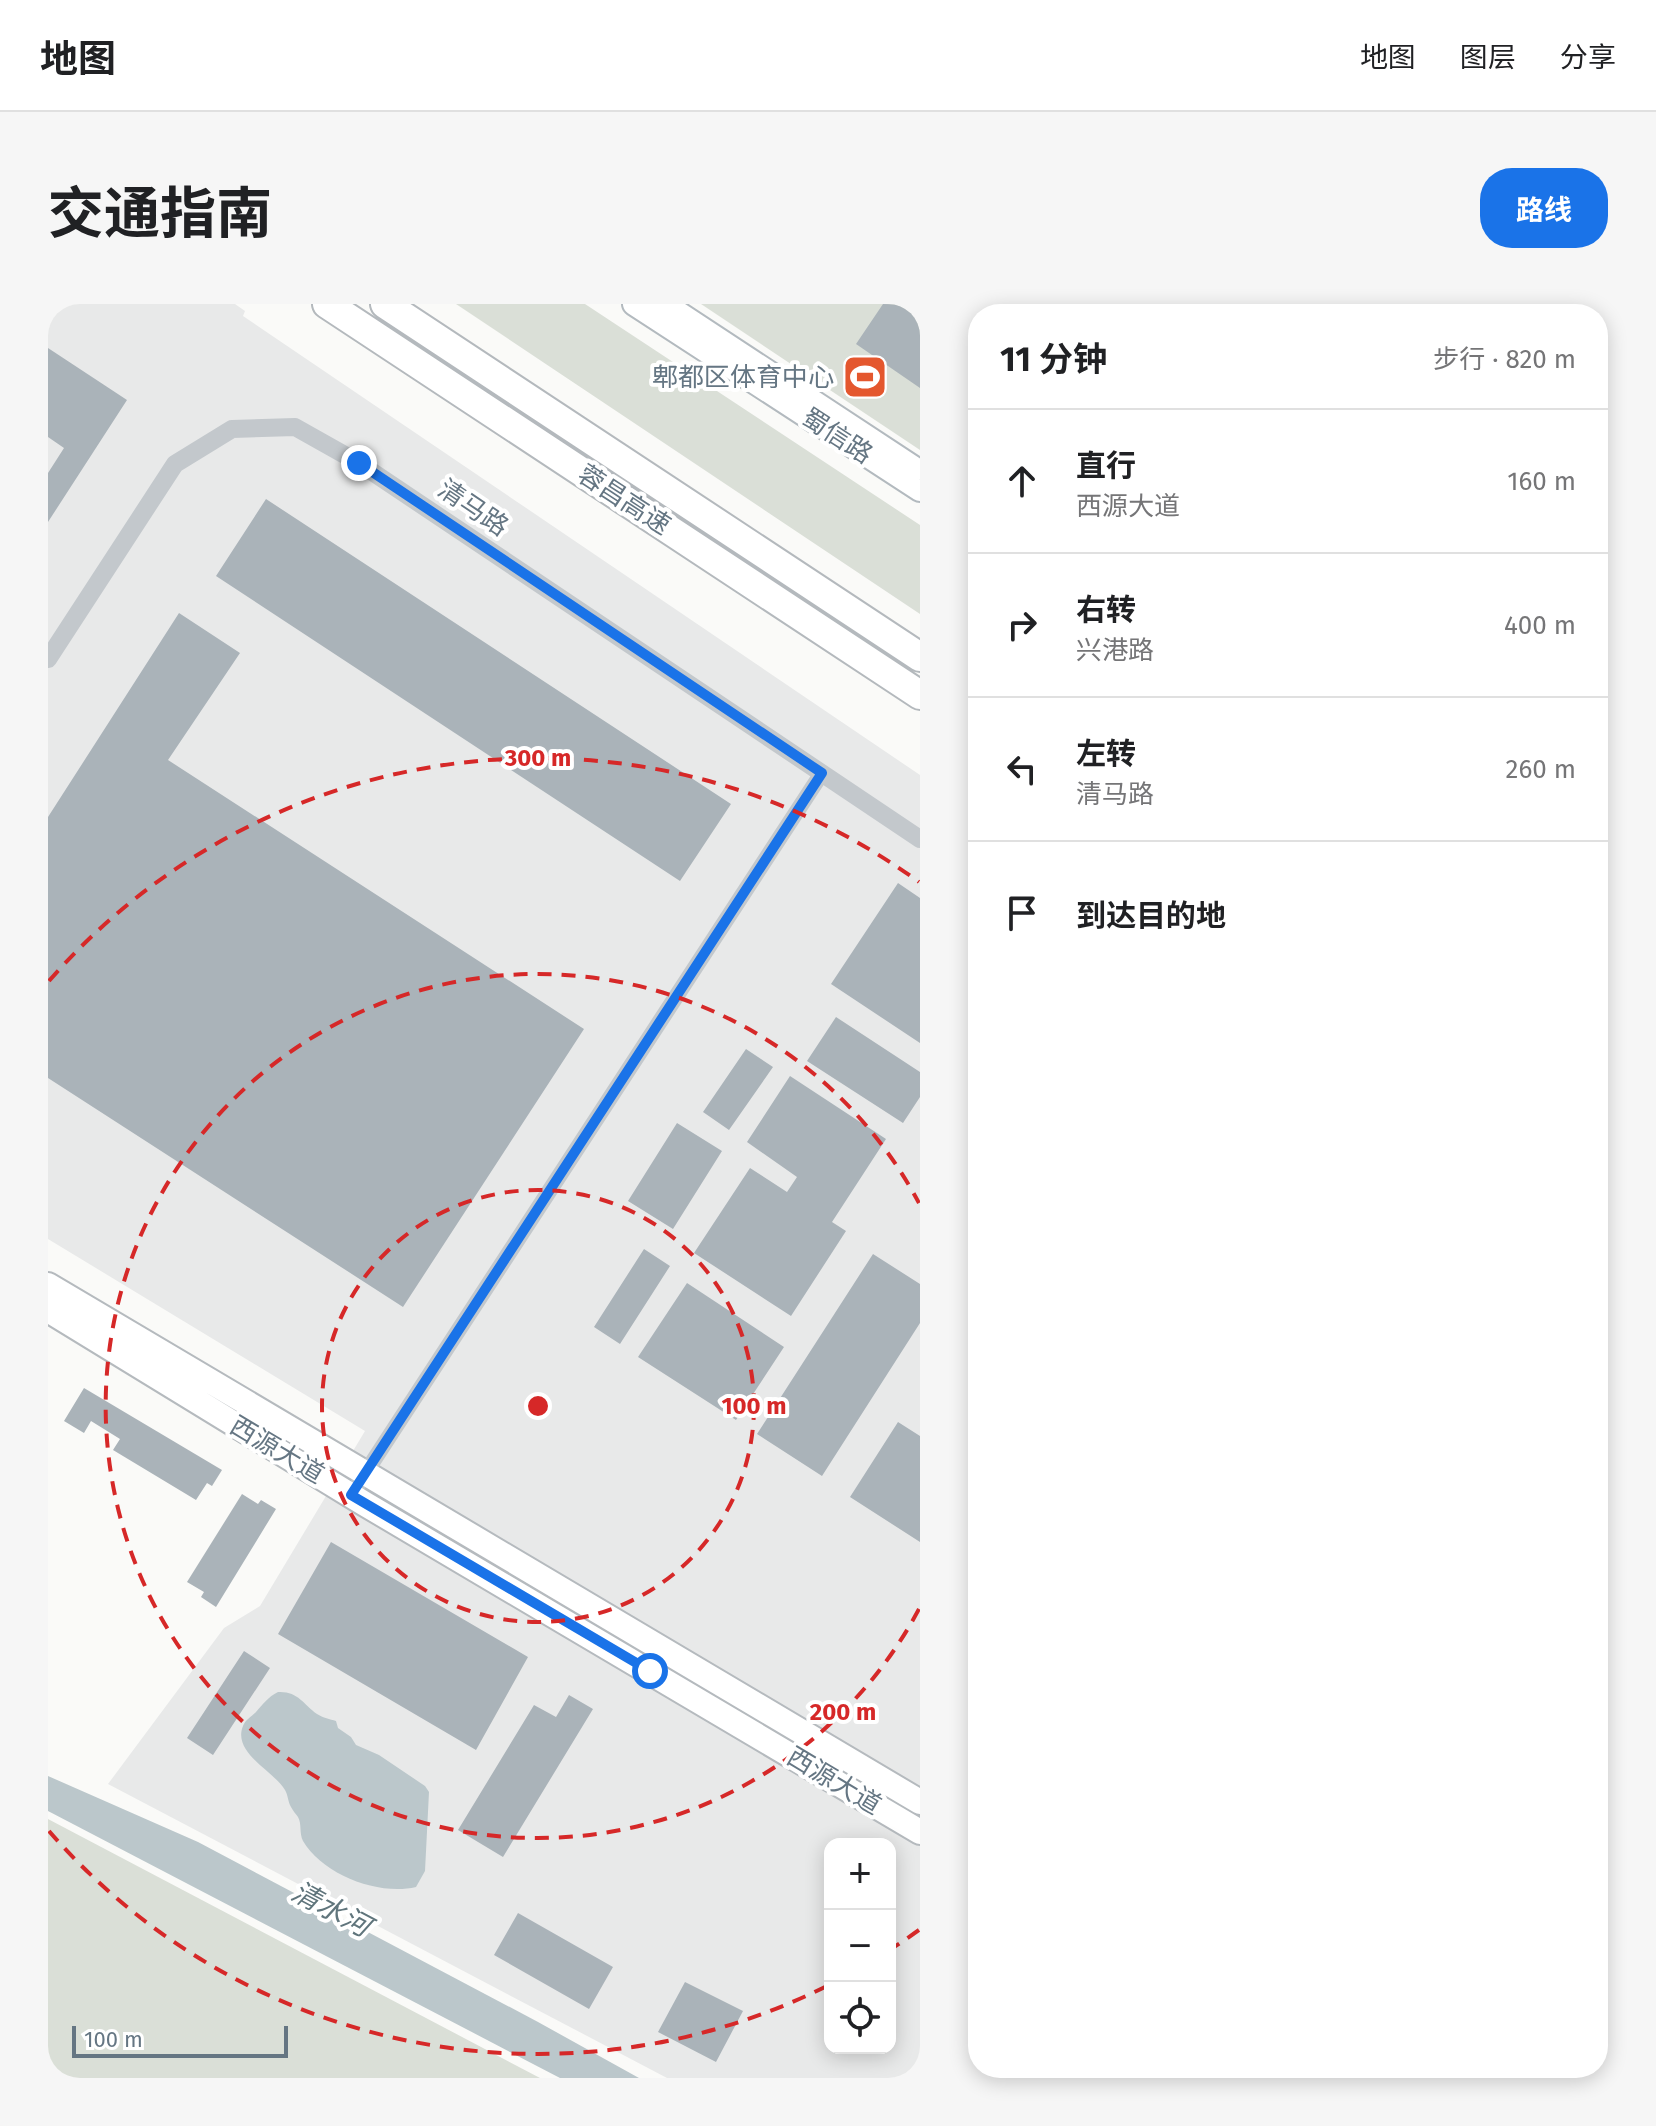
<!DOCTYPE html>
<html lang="zh">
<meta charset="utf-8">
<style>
:root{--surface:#fff;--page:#f6f6f6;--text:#202124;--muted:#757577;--line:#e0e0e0;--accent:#1a73e8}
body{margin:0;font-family:"Fira Sans","Noto Sans SC",sans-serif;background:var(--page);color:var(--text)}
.controls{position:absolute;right:24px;bottom:24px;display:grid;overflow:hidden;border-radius:16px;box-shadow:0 4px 20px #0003}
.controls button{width:72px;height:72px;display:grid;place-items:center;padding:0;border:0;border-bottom:2px solid var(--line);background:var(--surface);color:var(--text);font:40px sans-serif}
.scale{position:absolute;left:24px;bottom:20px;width:216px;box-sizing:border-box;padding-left:8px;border:4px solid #657683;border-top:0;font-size:22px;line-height:28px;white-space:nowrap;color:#657683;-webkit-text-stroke:6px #fff;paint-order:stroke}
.stop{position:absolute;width:24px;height:24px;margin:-18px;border:6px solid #1a73e8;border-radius:50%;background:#fff}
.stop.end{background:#1a73e8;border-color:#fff;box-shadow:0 2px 8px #0008}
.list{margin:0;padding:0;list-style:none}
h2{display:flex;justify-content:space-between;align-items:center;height:104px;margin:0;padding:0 32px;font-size:34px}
h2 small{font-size:26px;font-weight:400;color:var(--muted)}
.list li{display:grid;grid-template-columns:52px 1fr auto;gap:24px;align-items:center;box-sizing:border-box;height:144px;padding:0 32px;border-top:2px solid var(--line)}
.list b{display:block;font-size:30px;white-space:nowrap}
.list p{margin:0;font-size:26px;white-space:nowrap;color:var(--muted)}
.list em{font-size:26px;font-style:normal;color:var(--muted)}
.icon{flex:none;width:44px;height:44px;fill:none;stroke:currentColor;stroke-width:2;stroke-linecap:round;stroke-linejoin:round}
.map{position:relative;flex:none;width:872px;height:1774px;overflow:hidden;border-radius:32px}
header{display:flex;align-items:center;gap:48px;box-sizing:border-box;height:112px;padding:0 40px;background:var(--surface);border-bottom:2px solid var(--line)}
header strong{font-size:38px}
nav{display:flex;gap:44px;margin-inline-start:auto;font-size:28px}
.intro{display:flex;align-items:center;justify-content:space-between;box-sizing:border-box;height:192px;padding:0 48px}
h1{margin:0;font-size:56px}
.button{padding:20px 36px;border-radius:32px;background:var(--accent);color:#fff;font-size:28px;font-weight:700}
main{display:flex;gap:48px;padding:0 48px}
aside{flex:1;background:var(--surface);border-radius:32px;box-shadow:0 4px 20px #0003}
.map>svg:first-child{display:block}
</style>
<header>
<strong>地图</strong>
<nav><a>地图</a><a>图层</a><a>分享</a></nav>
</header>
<div class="intro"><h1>交通指南</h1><a class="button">路线</a></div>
<main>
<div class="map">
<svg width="872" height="1774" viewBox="0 0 872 1774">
<rect width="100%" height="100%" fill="#fafaf8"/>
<path fill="#e8e9e9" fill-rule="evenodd" d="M0,0H187L197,7L195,12L872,471V1774H619L60,1480L176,1324L212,1302L317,1127L0,935ZM782,1540H842V1744H782Z"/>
<path fill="#dadfd7" d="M408,0H537L872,221V310Z
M653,0H872V146Z
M0,1515L492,1774H13L0,1768Z"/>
<path fill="#bbc7cb" d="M230,1388C250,1387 255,1400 269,1410C275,1414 282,1415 288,1417L290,1424L303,1433L308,1441L331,1451L377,1482L381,1488L377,1567L368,1583C331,1592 275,1571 255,1537C251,1529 254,1520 250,1513C248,1510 245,1507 243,1503C240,1498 240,1491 237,1486C226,1467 184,1449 195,1422C197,1416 203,1413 208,1408C215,1400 220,1393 230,1388Z
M0,1472L150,1538L490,1718L591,1774H512L0,1507Z"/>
<path fill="#aab3b9" d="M835,0L872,1V84L808,40Z
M0,44L79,96L0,218V169L16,144L0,133Z
M218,195L683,500L632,577L168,272Z
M131,309L192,349L120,456L536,725L355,1003L0,774V513Z
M850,579L872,594V739L783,680Z
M788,713L872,768V793L855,819L759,757Z
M698,745L725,763L681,826L655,808Z
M742,772L838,835L784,918L798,927L743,1012L646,949L702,864L739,888L749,873L699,838Z
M629,819L674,847L625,925L580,897Z
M596,945L622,962L572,1040L546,1023Z
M825,950L872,980V1019L774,1172L709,1130Z
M639,979L736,1043L688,1116L590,1053Z
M36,1084L174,1166L164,1182L159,1179L148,1196L65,1146L72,1135L43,1117L36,1129L16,1117Z
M850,1118L872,1132V1238L802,1193Z
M194,1190L210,1200L213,1196L228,1205L168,1303L153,1293L156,1288L139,1278Z
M283,1238L480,1353L428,1446L230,1330Z
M196,1347L222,1364L165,1451L139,1434Z
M521,1391L545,1405L455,1553L410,1526L486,1401L508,1413Z
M470,1609L565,1663L541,1705L446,1651Z
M637,1678L695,1707L668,1758L610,1728Z"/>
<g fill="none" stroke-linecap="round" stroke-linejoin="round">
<g stroke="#b3babf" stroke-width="26">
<path id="secondary" d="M586,0L872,186
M617,0L868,165"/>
</g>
<g stroke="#b5babe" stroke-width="28">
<path id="primary" d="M0,981L872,1498
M0,1006L317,1200L872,1528"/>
</g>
<g stroke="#b4b9bd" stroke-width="32">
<path id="motorway" d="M279,0L872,391
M337,0L872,353"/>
</g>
<path stroke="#c3c8cc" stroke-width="16" d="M303,1191L774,469"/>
<path stroke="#c3c8cc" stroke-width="18" d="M0,355L127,160L184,125L247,123L311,159L872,535"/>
<use href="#secondary" stroke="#fff" stroke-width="22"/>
<use href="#primary" stroke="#fff" stroke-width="24"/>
<use href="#motorway" stroke="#fff" stroke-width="28"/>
</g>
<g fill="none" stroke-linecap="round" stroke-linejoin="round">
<path stroke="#1a73e8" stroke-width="10" d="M311,159L774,469L303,1191L602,1367"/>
</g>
<g fill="none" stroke="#d62828" stroke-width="4" stroke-dasharray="14 10">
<circle cx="490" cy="1102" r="216"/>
<path d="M871 1305A432 432 0 1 1 871 899"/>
<path d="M871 1626A648 648 0 0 1 843 1645M779 1682A648 648 0 0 1 1 1527M1 677A648 648 0 0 1 871 578"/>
</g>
<defs>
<g id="stadium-square" transform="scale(2.3)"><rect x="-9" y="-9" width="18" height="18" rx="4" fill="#e4572e" stroke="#fff"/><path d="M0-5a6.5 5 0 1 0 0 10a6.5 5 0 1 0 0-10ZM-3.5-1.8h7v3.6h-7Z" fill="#fff"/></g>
</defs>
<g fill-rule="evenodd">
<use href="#stadium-square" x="817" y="73"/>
</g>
<g text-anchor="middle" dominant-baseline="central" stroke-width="8" stroke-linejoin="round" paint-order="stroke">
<g font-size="26" fill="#657683" stroke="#fff" text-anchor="end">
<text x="786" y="73">郫都区体育中心</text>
</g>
<g font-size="26" fill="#657683" stroke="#fff">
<text transform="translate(789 132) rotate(33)">蜀信路</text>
<text transform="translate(576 196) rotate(33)">蓉昌高速</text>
<text transform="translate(425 204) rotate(34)">清马路</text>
<text transform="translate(229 1146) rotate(31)">西源大道</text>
<text transform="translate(786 1477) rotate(31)">西源大道</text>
</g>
<g font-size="28" font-style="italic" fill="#60757c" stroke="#fff">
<text transform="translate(283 1605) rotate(28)">清水河</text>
</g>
</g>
<circle cx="490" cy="1102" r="12" fill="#d62828" stroke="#fff" stroke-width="4"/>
<g font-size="24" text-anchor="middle" font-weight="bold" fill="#d62828" stroke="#fff" stroke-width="8" stroke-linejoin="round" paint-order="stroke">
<text x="490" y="462">300 m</text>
<text x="706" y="1110">100 m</text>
<text x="795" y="1416">200 m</text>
</g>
</svg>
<div class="controls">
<button>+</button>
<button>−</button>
<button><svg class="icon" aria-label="locate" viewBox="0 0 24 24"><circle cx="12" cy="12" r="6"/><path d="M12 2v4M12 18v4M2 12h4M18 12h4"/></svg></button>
</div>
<div class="scale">100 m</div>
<div class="stop" style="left:602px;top:1367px"></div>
<div class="stop end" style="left:311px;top:159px"></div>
</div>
<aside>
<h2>11 分钟<small>步行 · 820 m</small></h2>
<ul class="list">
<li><svg class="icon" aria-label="ahead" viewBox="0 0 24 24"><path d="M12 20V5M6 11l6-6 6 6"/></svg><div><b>直行</b><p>西源大道</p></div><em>160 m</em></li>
<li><svg class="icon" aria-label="right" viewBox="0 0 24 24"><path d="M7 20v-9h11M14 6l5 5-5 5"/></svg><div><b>右转</b><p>兴港路</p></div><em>400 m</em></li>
<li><svg class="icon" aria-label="left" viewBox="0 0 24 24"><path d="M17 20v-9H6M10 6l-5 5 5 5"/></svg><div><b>左转</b><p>清马路</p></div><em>260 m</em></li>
<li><svg class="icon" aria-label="arrive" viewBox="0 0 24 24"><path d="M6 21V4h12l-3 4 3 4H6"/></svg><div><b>到达目的地</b></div></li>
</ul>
</aside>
</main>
